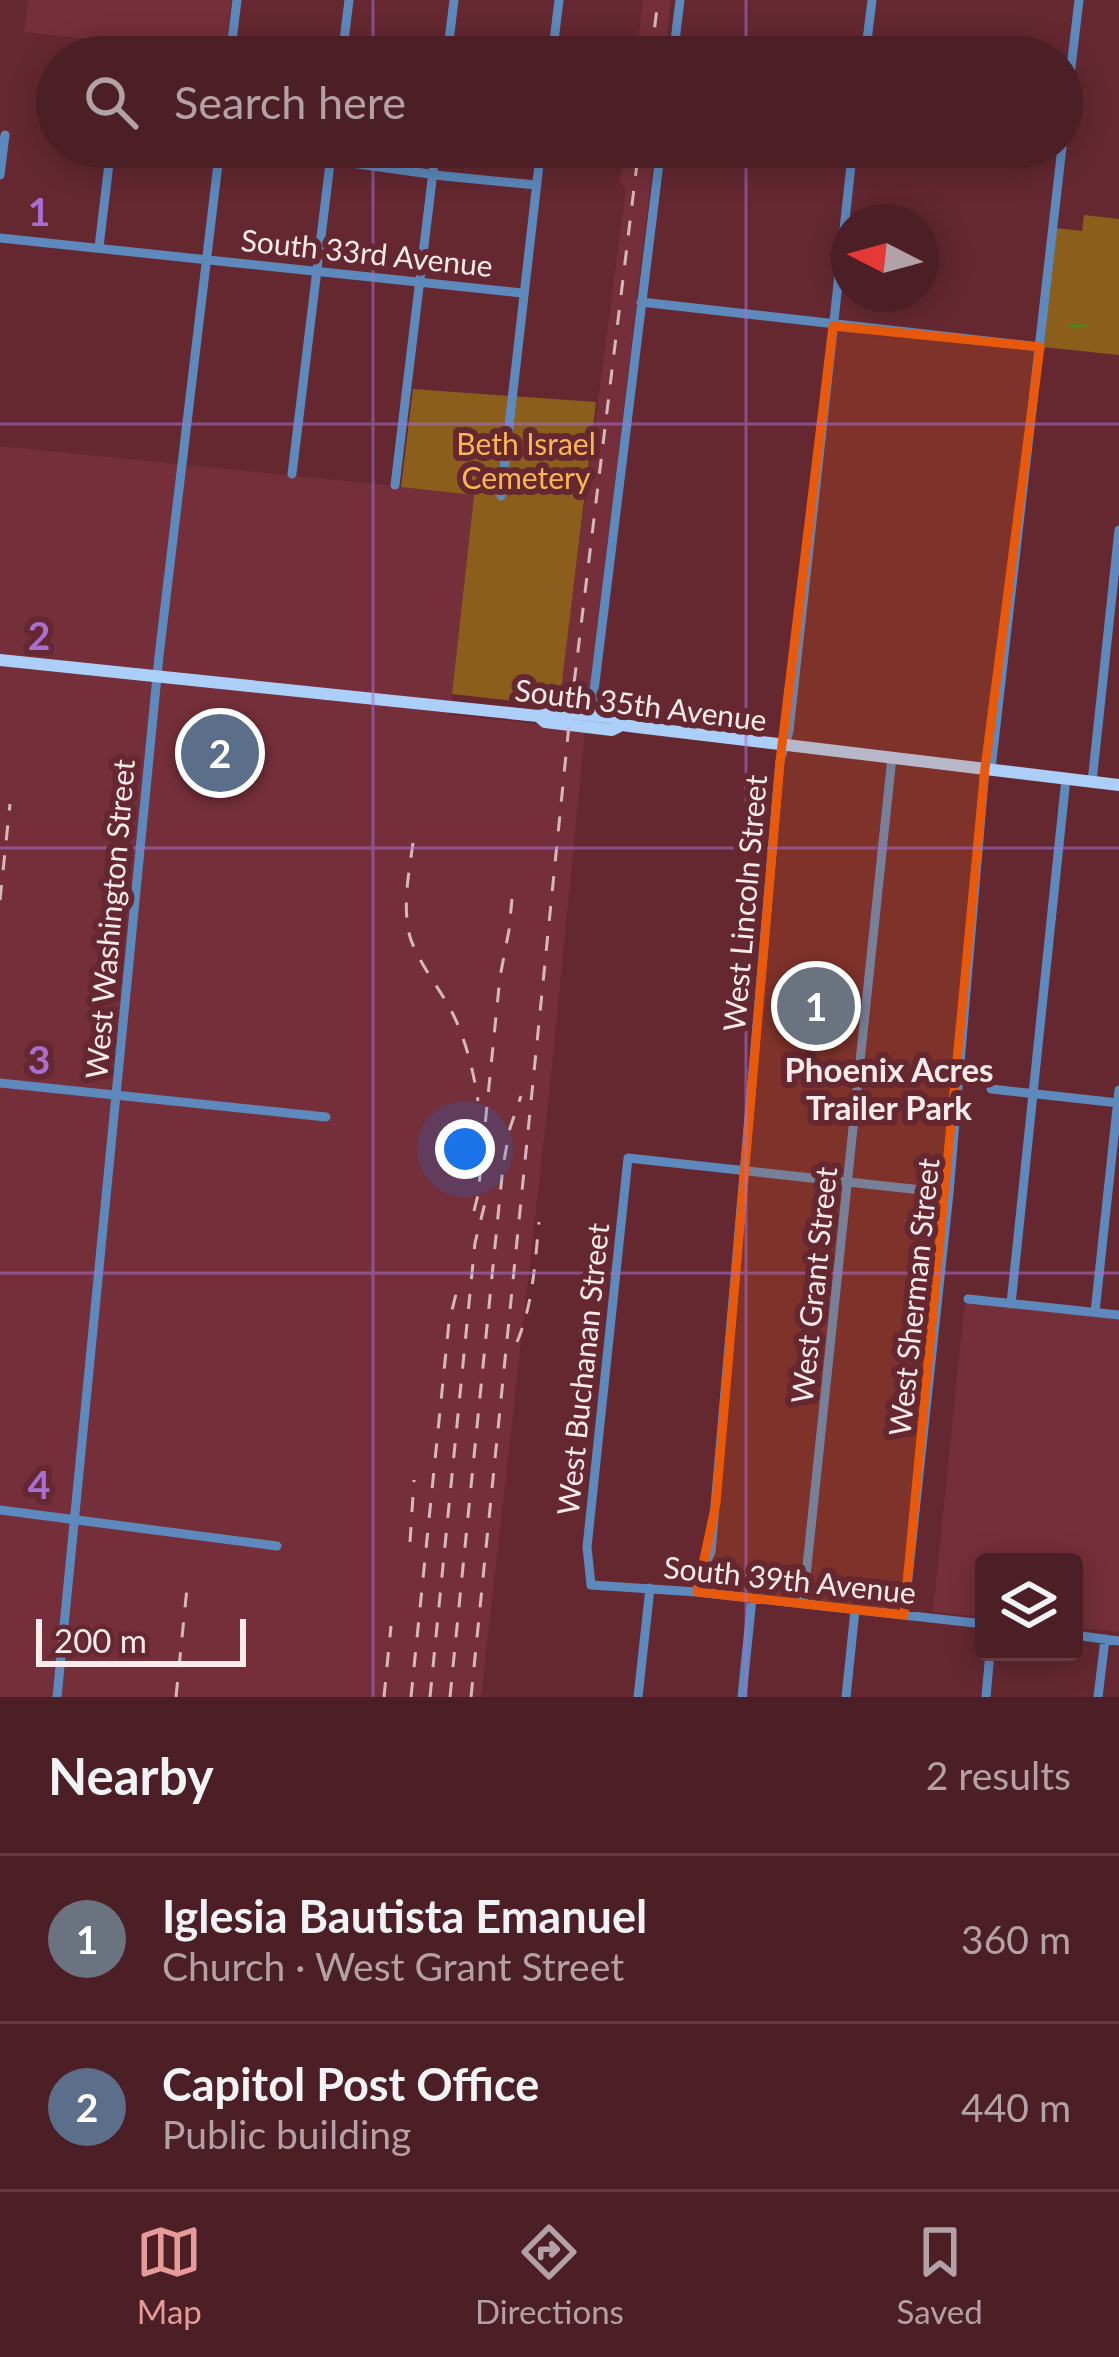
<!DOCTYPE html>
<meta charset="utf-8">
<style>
:root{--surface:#4c1e25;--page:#562b32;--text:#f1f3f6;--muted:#b2a2a7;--line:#633c42;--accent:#e69b98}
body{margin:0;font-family:Lato,sans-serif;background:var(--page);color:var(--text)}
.controls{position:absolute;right:36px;bottom:36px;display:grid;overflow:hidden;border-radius:12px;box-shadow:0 6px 30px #0003}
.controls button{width:108px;height:108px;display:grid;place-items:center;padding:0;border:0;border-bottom:3px solid var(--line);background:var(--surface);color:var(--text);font:60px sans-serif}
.compass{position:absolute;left:831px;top:204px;width:108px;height:108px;border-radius:50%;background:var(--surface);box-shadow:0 6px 30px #0003;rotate:276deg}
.scale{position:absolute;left:36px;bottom:30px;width:210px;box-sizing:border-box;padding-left:12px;border:6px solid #fcebec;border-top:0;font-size:33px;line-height:42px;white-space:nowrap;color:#fcebec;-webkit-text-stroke:9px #652831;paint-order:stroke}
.you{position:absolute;left:465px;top:1149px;width:42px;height:42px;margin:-30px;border:9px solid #fff;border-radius:50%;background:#1a73e8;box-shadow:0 0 0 18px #1a73e833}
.badge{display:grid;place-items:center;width:78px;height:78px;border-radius:50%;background:var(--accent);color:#fff;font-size:39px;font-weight:700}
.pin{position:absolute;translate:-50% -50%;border:6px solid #fff;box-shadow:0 3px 12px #0006}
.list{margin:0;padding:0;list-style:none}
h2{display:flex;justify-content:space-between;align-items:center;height:156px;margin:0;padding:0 48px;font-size:51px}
h2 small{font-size:39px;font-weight:400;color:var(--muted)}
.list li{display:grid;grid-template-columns:78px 1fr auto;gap:36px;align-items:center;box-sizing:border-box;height:168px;padding:0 48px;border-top:3px solid var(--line)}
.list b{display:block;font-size:45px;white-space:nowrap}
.list p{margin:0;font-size:39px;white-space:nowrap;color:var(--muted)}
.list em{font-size:39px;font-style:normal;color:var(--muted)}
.icon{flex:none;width:66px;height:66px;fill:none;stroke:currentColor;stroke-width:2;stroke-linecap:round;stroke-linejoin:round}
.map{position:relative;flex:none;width:1119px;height:1697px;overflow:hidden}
.search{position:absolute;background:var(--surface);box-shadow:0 6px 30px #0003;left:36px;right:36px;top:36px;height:132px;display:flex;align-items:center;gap:30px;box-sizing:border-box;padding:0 42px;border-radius:66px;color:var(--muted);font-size:45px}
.sheet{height:492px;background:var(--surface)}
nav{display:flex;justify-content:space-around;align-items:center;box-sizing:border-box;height:168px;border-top:3px solid var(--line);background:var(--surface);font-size:33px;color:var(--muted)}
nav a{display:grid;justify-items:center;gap:6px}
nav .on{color:var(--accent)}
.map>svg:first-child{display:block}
</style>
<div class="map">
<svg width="1119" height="1697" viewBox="0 0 1119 1697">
<rect width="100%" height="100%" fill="#652831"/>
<path fill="#742f3a" d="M28,0H231L226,54L24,32Z
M643,0H671L665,57H636Z
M624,147H655L585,730L551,1076L481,1697H0V446L474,494L450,715L555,726L626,190L620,182Z
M965,1300L1119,1318V1632L1074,1627V1562H984V1617L933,1612Z"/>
<path fill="#8b5f1b" d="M1084,215L1119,219V355L1043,347L1056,228L1082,231Z
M413,389L596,402L559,706L452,694L474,495L401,487Z"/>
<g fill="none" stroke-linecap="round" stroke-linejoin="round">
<path stroke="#4f8619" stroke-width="3" d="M1070,325L1079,326
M1082,326L1085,325"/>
<path stroke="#5d89bd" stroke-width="9" d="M121,57L122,46
M230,57L237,0
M342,57L349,0
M447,57L454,0
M552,57L559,0
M673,57L680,0
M865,57L872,0
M1062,143L1079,0
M330,160L444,176L536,185
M0,175L5,135
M0,238L522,293
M99,247L111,147
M641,302L1040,347
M292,474L332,147
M395,485L436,147
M501,496L541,147
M591,715L661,147
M991,769L1062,147
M1092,782L1119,530
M0,1083L326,1117
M991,1089L1119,1103
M949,1193L628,1158L587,1547L591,1585L697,1592L984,1624
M968,1299L1119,1315
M1011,1304L1066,778
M1095,1312L1119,1090
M0,1510L277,1546
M697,1592L701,1572L711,1552L780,761L789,731L853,147
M803,1604L892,757
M904,1615L949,1193L985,768
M1074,1635L1119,1641
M57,1697L159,656L220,147
M638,1697L650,1588
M742,1697L752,1598
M846,1697L855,1610
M986,1697L990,1652
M1098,1697L1105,1639"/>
<path stroke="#accff9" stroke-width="12" d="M0,660L538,716L545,722L612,730L622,725L637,727L1119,785
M538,716L546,710L615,718L622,725"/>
<path stroke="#d5b8bb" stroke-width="3" stroke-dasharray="15 15" stroke-linecap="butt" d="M651,57L658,0
M413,843C409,873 402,906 410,937C418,961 434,981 447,1003C464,1032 473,1068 478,1101
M0,900L10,804
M474,1211L478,1195L500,977L509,930L512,899
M517,1342C533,1304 535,1263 539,1222
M410,1542L414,1480
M176,1697L188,1578
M384,1697L391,1626
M411,1697L449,1322L457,1290
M430,1697L475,1243L487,1195
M450,1697L503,1166L510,1128L521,1096
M471,1697L569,725L639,147"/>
</g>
<path fill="#e8590c" fill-opacity="0.2" stroke="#e8590c" stroke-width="9" stroke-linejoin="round" d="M833,326L1040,347L985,768L904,1615L697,1592L716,1503L780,761Z"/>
<path fill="none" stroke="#a86fcf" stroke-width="3" stroke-opacity="0.55" d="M373,0V57M746,0V57M373,147V1697M746,147V1697M0,424H1119M0,848H1119M0,1273H1119"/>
<g text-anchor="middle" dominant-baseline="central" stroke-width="12" stroke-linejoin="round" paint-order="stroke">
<g font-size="30" fill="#fcebec" stroke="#652831">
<text transform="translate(367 252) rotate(6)">South 33rd Avenue</text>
<text transform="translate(641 704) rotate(7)">South 35th Avenue</text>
<text transform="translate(744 903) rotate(-85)">West Lincoln Street</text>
<text transform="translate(109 919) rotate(-85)">West Washington Street</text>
<text transform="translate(813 1285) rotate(-84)">West Grant Street</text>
<text transform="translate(913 1297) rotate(-84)">West Sherman Street</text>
<text transform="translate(582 1369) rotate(-84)">West Buchanan Street</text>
<text transform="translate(790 1579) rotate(6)">South 39th Avenue</text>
</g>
<g font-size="30" fill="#fcb650" stroke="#652831">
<text x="526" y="443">Beth Israel<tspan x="526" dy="34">Cemetery</tspan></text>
</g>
<g font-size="33" font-weight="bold" fill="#fcebec" stroke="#652831">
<text x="889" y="1069">Phoenix Acres<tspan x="889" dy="38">Trailer Park</tspan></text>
</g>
</g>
<g font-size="39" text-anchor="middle" font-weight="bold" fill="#a86fcf" stroke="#652831" stroke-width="12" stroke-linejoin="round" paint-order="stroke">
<text x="39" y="226">1</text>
<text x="39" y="650">2</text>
<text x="39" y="1074">3</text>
<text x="39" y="1499">4</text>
</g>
</svg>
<div class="controls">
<button><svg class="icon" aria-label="layers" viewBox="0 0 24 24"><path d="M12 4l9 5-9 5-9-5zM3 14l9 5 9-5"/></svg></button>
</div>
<svg class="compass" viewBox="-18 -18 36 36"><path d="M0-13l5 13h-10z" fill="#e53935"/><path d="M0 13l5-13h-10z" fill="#b2a2a7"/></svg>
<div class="scale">200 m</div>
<div class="you"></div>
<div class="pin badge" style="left:816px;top:1006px;background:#6b7280">1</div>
<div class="pin badge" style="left:220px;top:753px;background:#5c6f8a">2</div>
<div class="search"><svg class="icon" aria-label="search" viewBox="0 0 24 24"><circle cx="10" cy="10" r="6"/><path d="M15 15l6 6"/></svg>Search here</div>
</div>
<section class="sheet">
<h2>Nearby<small>2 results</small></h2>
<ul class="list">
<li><span class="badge" style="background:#6b7280">1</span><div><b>Iglesia Bautista Emanuel</b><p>Church · West Grant Street</p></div><em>360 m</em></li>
<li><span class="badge" style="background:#5c6f8a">2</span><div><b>Capitol Post Office</b><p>Public building</p></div><em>440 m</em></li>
</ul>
</section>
<nav>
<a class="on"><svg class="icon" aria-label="map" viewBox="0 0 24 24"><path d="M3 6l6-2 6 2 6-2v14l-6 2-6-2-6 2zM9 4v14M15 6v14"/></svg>Map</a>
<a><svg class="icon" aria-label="directions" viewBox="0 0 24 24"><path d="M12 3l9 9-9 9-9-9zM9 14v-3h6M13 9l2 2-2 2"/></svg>Directions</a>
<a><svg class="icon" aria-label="saved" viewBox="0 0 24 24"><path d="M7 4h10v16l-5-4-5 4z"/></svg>Saved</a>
</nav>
